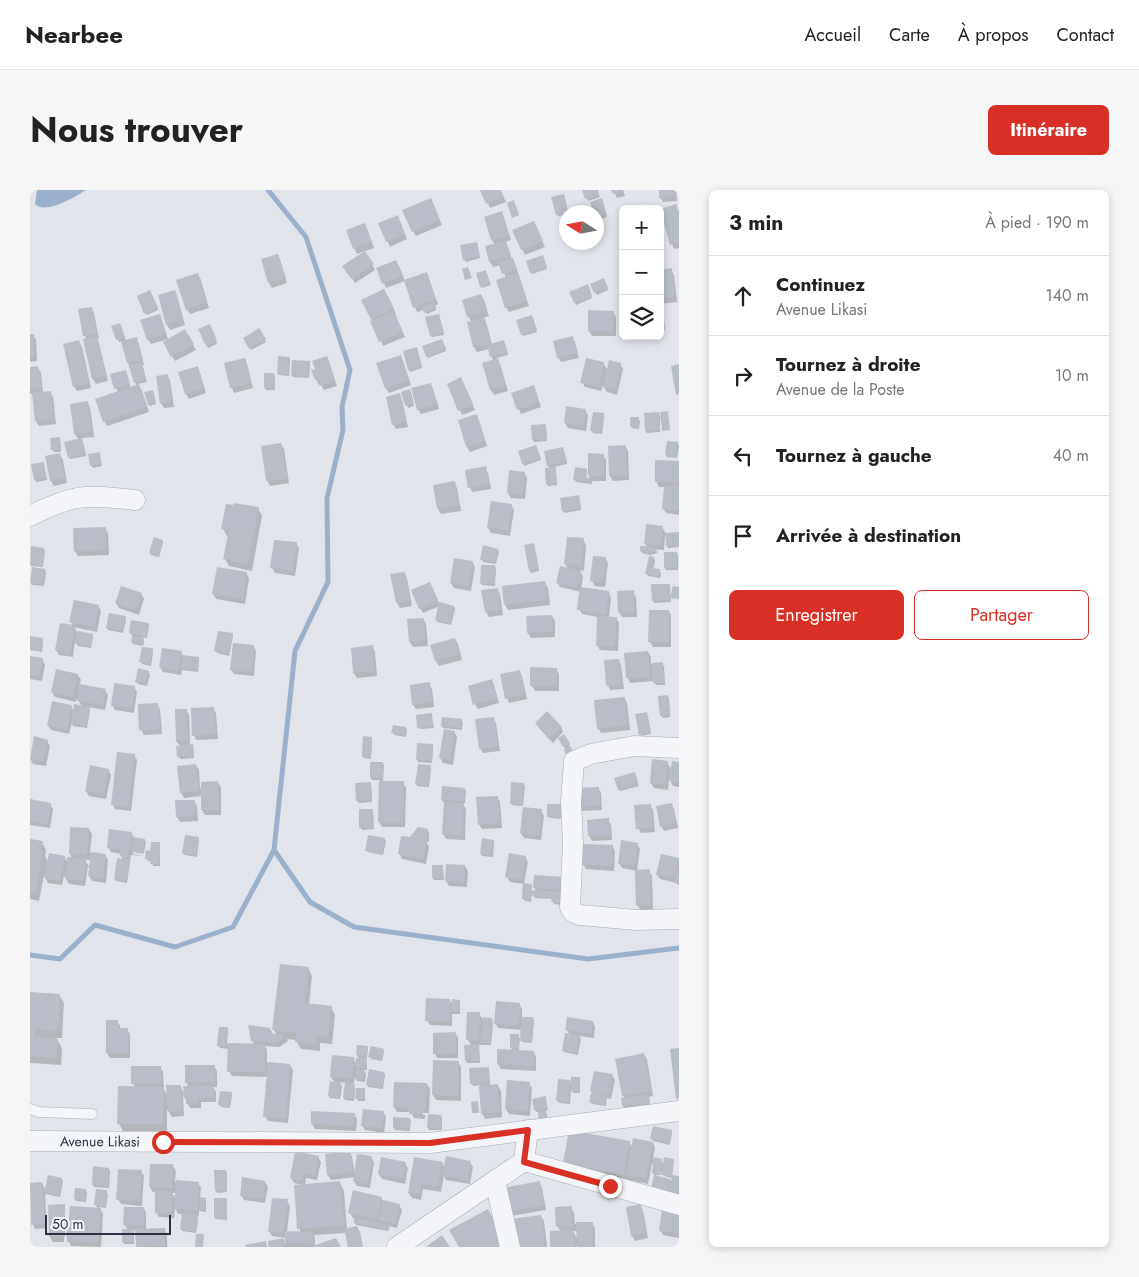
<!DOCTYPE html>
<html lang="fr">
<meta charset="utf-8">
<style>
:root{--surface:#fff;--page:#f6f6f6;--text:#222;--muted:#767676;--line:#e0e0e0;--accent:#d93025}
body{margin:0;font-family:Jost,sans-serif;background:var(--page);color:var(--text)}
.controls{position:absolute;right:15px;top:15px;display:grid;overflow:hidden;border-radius:8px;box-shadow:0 2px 8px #0003}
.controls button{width:45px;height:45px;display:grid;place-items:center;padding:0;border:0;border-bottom:1px solid var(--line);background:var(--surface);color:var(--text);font:25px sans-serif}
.compass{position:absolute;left:529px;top:15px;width:45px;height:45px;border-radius:50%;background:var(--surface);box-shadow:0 2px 8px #0003;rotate:281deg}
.scale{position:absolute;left:15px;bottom:12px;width:126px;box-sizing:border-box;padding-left:5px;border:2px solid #293142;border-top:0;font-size:14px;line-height:18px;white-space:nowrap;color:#293142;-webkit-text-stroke:4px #f1f3f7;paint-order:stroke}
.stop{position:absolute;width:15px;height:15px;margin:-11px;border:4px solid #d93025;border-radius:50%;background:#fff}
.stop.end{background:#d93025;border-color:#fff;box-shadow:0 1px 5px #0008}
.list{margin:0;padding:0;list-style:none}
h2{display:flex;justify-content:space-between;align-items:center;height:65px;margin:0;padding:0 20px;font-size:21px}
h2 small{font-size:16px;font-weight:400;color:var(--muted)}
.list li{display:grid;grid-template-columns:32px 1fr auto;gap:15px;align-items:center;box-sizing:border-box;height:80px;padding:0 20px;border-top:1px solid var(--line)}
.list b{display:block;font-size:19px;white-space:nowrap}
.list p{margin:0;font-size:16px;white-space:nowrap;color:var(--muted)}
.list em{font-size:16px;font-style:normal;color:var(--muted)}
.actions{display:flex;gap:10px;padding:15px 20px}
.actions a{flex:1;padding:11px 0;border:1px solid var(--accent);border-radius:8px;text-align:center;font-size:18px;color:var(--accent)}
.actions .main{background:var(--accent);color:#fff}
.icon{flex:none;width:28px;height:28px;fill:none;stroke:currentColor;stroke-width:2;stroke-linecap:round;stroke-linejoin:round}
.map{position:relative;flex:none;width:649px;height:1057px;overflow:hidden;border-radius:8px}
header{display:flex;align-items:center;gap:30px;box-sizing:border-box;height:70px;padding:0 25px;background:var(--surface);border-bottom:1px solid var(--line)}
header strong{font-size:24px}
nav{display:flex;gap:28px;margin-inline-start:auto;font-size:18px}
.intro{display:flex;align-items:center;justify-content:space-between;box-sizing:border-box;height:120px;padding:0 30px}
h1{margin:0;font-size:35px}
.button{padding:12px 22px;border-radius:8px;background:var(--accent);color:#fff;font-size:18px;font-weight:700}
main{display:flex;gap:30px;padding:0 30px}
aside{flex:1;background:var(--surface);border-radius:8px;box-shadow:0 2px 8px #0003}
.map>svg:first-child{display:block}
</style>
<header>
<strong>Nearbee</strong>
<nav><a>Accueil</a><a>Carte</a><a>À propos</a><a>Contact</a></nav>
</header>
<div class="intro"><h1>Nous trouver</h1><a class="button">Itinéraire</a></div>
<main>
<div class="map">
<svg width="649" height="1057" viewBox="0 0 649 1057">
<rect width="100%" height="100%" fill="#e1e4ea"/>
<path fill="#9bb1cb" d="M7,0H56C45,7 16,25 5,14Z"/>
<path fill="#0003" fill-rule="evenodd" d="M452,0H470L476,12L460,18Z
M554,0H567L570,7L558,11Z
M583,0H593L595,6L587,8Z
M630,0H646L647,11L633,12L630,7Z
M535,8L538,22H536V25L528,26L527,24Z
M572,12L577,27L567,30L566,22H564L561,13Z
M403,15L412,35L386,46L383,41Z
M645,15L649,22V58L644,59L642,54Z
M472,23L474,28L481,50L475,52L478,57L482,70L484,71L499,116L479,122L476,117V88L471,75L463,77L460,72L465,55L462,50Z
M370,32L377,49L360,57L350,34Z
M506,37L515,57L495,65L484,41Z
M337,40L344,58L327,64L317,41Z
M630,48L634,53L630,71Z
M539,52H560L541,56Z
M447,55L450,68L436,72L434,70Z
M335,63L345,80L325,93L314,76Z
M248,65L250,70L257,93L242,98L239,93L232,70Z
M513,69L517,79L502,84L501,82Z
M369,76L375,91L356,98L354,93Z
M641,80L644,85L647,112L630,114V81Z
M396,84L408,114L405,116L406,120L397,124L394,120L387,122L385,117Z
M457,84L461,95L452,98L451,96Z
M168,85L171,90L179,118L160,124L157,119Z
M575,92L578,100L567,105L562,94Z
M558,98L562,108L546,115L541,103Z
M120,101L128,120L117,125L116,123Z
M145,101L147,106L155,135L140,140L137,135Z
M357,105L366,124H364L375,147L353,156L343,131L333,111Z
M451,105L454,110L459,126L453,128L457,135L462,155L475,154L478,165L466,168L470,174L478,201L464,205L461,200L453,174L463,170L459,159L447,162L444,157L439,133L442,132L438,126Z
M61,118L64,123L69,149H67L69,153L78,191L66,194L63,189L54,150H57L55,146L50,120Z
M583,122L586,127V146H562L559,141Z
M630,123L634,128L635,140H630Z
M409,125L414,145L402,147L401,145Z
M129,126L132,131L138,149L121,154L118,149Z
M503,128L507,142L493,146L492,144Z
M179,136L187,154L178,158L170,140Z
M83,137H91L96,151L106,149L109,154L114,175H112L117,192L108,194L112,201L119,222L77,236L74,231L88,203L82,185L96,183L101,199L107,197L98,173L92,151L89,152Z
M229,140L236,152L221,160L215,148Z
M155,141L166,160L145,171L134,152Z
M3,145L6,150L7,171L0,172V146Z
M542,147L545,152L549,168L531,172L528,167Z
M49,152L52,157L61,198L47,201L44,196Z
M413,152L416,161L398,168L397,166Z
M387,161L392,178L380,182L379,180Z
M370,166L373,171L381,195L359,203L356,198Z
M297,167L299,172L307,196L294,200L291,194L289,195L286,189V180Z
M259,168L260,170L259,186L249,185L248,183Z
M215,169L217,174L223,198L204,203L202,198L196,174Z
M279,172L280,174L279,188L263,187L262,185Z
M573,173L578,181L590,174L593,179L587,205L577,202L573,195L571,201L555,197L552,192Z
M8,178L11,183L13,203L20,202L23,207L26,234L9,236L6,231L3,203L0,204V179Z
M167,178L170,183L176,203L159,209L156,204L150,183Z
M235,184H244L245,186V200H236L235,198Z
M137,185L140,190L144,217L134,218L131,213Z
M401,194L403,199L409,219L391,224L388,219Z
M433,194L445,220L432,225L430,220Z
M506,202L511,217L491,224L483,204Z
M123,203L126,214L120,216L119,214Z
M373,203H381L384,216L378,218Z
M369,205L372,210L378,237L366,239L363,234Z
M57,212L60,217L64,247L51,248L53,252L56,266L40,269L39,267L49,250L45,244Z
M555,220L558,225L556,241L538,238L535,233Z
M628,223L632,229H630V242L617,243L616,241Z
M573,225L574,227L572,244L563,243L562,241Z
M446,226L449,231L457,256L440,262L437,257Z
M608,229L610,231L609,239L602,238L601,236Z
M515,235L516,238L517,251L504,252L503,250L502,236Z
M30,250L31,262H24L22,260Z
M251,254L254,259L259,293L240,296L237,290Z
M648,254L649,256L647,268L637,267L636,264Z
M595,256L598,261L599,290L583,291L580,286Z
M507,259L511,270L494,276L489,262Z
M533,259L537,274L524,277L526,281L527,295L518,296L517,294L520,279L518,276Z
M30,265L33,270L37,293L24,296L21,291Z
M573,265L576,270V291H562V294L546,292L545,290L556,280L559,285ZM557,282L559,286L561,289H556Z
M70,266L72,276L63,278L61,275Z
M649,272V325L636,323L633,318L635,297H629L626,291Z
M3,275H14L17,290L6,292Z
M455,278L458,283L461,299L442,302L440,297Z
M494,283L497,288L495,309L481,308L478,303Z
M424,292L427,298L431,321L411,324L408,319L404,296Z
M549,306L551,320L535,323L533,321Z
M481,315L484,320L480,346L461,343L458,338Z
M228,318L232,326L222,381L199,376L195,369L199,347L197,346L193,339Z
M632,337L635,342V344H649V357L638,358L637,356V346H635L634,360L622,359L628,363L620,365L612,363L611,361L618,357L615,354Z
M75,338L78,343L79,365L48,366L45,361Z
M553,350L556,355L554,381L550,380L553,387L551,399L579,402L581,408L579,428H586L589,433L588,461L570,460L567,455L568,427L552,424L549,419L551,402L530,397L527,392L538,379L535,374Z
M132,351L133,353L129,367L121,365L120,363Z
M266,353L269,358L265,386L245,383L242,378Z
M504,354L509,381L501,383L500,381Z
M14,359L15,361L13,377L1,376L0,374Z
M468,360L469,362L466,374L453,372L452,370Z
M646,363L648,365V380H636L635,378Z
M575,368L578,373L575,397L565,396L562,391Z
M624,368L625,371L623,379L629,380L631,383L630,388L618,386L617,384Z
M442,372L445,377L441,401L424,398L421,393Z
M465,376L466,379L465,396L452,395L451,393Z
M15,380L16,382L14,396L2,395L1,393Z
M216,383L219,388L215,414L186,409L183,404Z
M374,383L377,388L382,416L370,418L367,413L362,385Z
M515,393L518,398L520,415L478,420L475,415Z
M639,395L640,397L641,412L624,413L623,411Z
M402,398L409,413L424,417L425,419L421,435L407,432L406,430L410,416L393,423L390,418Z
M467,399L470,404L473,425L459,427L456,422Z
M603,402L606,407L607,427H592L589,422Z
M111,404L114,409L109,425L89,418L86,413Z
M68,416L71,421L67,442L44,437L47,442L62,445L63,447L61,458L48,456L45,451L43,467L29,465L26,460L43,436L41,432Z
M639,421L641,426V457H623L620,452Z
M522,426L525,431V447L501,448L498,443Z
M95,427L96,430L93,443L78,440L77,438Z
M393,429L396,434L398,456L383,457L380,452Z
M118,434L119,436L117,448L112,447L114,451L113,456L103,454L102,452L103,446L100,443Z
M202,444L203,447L199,466L187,463L186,461Z
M0,447L12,449L13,451L12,462L0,460Z
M425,449L428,454L432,470L409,476L406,471L402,456Z
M223,456L226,461L224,486L204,484L201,479Z
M342,457L345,462L347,486L327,488L324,483Z
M122,459L123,462L121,476L112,474L111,472Z
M618,462L621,467V474H632L634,476L635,495H626L624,491L600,493L598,488L596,464Z
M151,463L153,466L168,468L169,470L168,482L152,480L151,485L133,482L130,477Z
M0,467L12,469L15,475L12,491L0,489Z
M589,470L591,475L594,499L580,500L578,495Z
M502,479H526L529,484V501H505L502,496Z
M489,481L492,486L497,509L479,513L477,508Z
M118,482L120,484L117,496L108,494L106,492Z
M48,485L51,490L49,496L75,500L78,505L75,520L58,517L60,520L57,538L43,536L42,533L39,544L21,540L18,535L41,516L44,522L52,517L47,508L46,512L25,507L22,502Z
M461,490L464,495L469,513L448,519L445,514Z
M399,494L402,499L404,517L386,519L383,514Z
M104,497L107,502L104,523L85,520L82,515Z
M637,506L639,508L640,527L633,528L631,525Z
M594,508L597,513L600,540L571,543L568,538Z
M127,514L130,519L132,544L114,545L111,540Z
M183,518L186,523L188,549L166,550L164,545Z
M156,520L159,525L160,555L163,557L164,568L150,569L147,557L150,556L147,552Z
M617,523L621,544L611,546L610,544Z
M401,525L404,538L390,539L389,537Z
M463,528L466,533L470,561L453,563L450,558Z
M431,530L433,532L432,540L413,538L412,535Z
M506,533L531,537L533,542L523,553L509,538Z
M376,538L377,540L376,547L364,545L363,543Z
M424,542L427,547L423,575L413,573L410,568Z
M534,546L540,555L539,556L541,560H536L529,549Z
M341,548L342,550L341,569L334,568L333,566Z
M17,551L20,556L16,576L3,574L0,568Z
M402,555L403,557L402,573L388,572L387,570Z
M104,565L107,570L101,621L85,619L82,614Z
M623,571L637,572L642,581L649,574V597L643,596L639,589L638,600L624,598L621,593Z
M352,573L354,575L353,592L373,593L376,598L375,637H352L349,632L350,590H342L341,588Z
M166,575L169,580L170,598L188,592L191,598V625H175L172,620V606L154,608L151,602Z
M400,577L401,579L399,597L387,596L386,593Z
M78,580L81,585L76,609L59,606L56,601Z
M606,586L609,596L590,601L589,599Z
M493,594L495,596L493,616L482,615L481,613Z
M341,595L342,612L329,613L327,610Z
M568,598L571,603L572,620L551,621L549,616Z
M434,599L436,601L435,613H432L436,619L435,650L416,649L413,644L415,612H413L412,610Z
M467,607L470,612L472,638L452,639L449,634Z
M164,611L167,616L168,631L150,632L147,627Z
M0,613L20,614L23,619L20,638L0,635Z
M641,614L644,619L648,638L634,641L631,636Z
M519,615L535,629L520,628L519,626Z
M620,615L623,620L625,642L611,643L608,638Z
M342,620L343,622L344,639L332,640L331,637Z
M511,620L514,626L511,650L494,648L491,643Z
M578,630L581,635L582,650L562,651L559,646Z
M389,638L397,640L399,642V652L396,651L399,657L396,674L372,669L369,663L383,649Z
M59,639L62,644L60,663L75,665L78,670L76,693L62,691L59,686L61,670H55L60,678L58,677L55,696L39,694L34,686L32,695L18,693L14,685L9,711L0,709V650L12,652L16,660L15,666L19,673L34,667L38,673L42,668L40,664Z
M102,644L104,649L115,650L116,652L114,663L103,661V664L114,666L101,665L97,693L86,691L85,689L93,670L91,666V664L81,662L78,657Z
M156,646L168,648L169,650L167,667L155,665L153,663Z
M354,649L356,651L353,665L338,662L337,660Z
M463,651L464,653L463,667L452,666L451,664Z
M129,653L130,656V676H123L122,671H118L117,669Z
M607,654L610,659L607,681H619L622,686L623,720H610L608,715L607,681L592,678L589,673Z
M582,656L585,661L584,681L556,679L553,674Z
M495,667L498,672L494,694L480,692L477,687Z
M648,669L649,671V695L646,693L630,689L627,684Z
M412,676L413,678L414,690H404L403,688Z
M435,676L438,681L437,697L419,696L416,691Z
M534,689L532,715L524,714L523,709L505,708L502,703L501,712L495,711L494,709L501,695L502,701H506L504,697Z
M278,778L282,786L279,815L301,817L305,825L302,854L290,853V861L271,859L266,850L257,849L258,851L249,857L235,856L237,860V873L260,875L263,880L258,933L238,931L235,926L238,887L202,886L199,881V859L190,858L189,856L197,838L198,841L197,854L225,855L222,850L240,839L243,844L247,845L244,840Z
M0,803L29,805L34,813L32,848H26L32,858L31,875L0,873Z
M420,810L423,816L429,811L430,813V824H422V836L400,835L397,830Z
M489,814L492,819V828H503L504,831L502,853L492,852L490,848L489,861L504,862L506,867V881L471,879L468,874L483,861L481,858L488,845L491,850L492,840L468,838L465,833Z
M449,823L452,828L461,829L463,831L461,855H448L449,857L450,873H437L436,871L441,855L438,850Z
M77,831H87L90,836V839H97L100,844V868H80L77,863Z
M563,832L565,837L564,848L549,846L551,849L548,865L534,862L533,860L540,845L536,839Z
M425,843L428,848V868H407L405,863Z
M328,856L337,857L338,859L337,869L335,868L337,873V880H333L336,884L335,892L327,891L325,887L324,893H323L325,899H334L335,901V911H328L327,908V899H325L324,911L315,910L314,908L316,893L309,892L312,896L310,909L300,908L299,906L305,893L301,887L323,868L326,874L330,870L327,865Z
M353,860L354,862L352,871L341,869L340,867Z
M614,864L617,869L623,906L619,907L620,915L594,918L593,916L595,909L593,906L586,870Z
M404,872H428L431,877V911L406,910L403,905Z
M184,876L187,881V897H183L186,902V912H171V918H160L153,904L154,926L142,927L137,919V941H93L89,934L105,898L103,893L130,877L133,882L134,899L138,907L150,896L155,905L159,897L156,892Z
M458,878L459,881L460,896H468L471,901L472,927L455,929L452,923L450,895L443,896L442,894Z
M354,883L355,885L353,899L338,897L337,894Z
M582,885L585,890L581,909L577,908L576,916L562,914L560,912L564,905L561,901Z
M549,888L550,890V903H543L541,899L540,914L529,913L528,911L529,891H542Z
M499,893L502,898L500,926L479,924L476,919Z
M397,894L400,899L399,923H393V925H395V929L384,928L381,922H367L364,917Z
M201,904L202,906L200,918L191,917L190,915Z
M503,910H516L518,920L515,921L517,924V932L510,930V922H506L505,920Z
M353,922L356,927L354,943L335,940L332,935Z
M324,924L327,929L326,941L285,939L282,934Z
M411,926L412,928V940H399L398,938Z
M380,929L381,931L380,941L365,940L364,938Z
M641,941L642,943L640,955L623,951L622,949Z
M599,952L603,958L623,953L625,958L623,969L631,970L634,975L643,970L644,972L642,986L649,988V1006L642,1005L639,1000L638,1004L622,999L640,990L642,994L643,988L634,986L631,981L630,985H624L623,982L624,975L622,974L618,994L598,990V992L534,973Z
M320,962L322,967L325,984L341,967L344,972L340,998L327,996L324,991L325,987L301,990L298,985Z
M288,967L291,972L287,990L276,988L275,995L310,993L314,1001L317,1040L327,1037L330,1042L333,1057H319L316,1043L284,1045L285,1049V1056L310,1057H240L253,1049L256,1054V1048L242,1046L239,1041L257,1011L260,1016L257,1042L271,1043L269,1038L273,995L264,993L261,988Z
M352,969L375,973L378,978L375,994L352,989L349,984Z
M440,972L443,977L440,994L416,990L414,985L411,1002L393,999L391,1010L382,1008L379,1003L412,973L415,978Z
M143,976L146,981L145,992L168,993L171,998L170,1008L175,1009L176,1011V1022L169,1021V1026L166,1025L168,1029L166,1043L152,1041L151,1039L154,1024H148L145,1018L144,1028L129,1027L126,1022V1002H123L120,997ZM142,1003H146V1009Z
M79,979L80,981L79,998L64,997L63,994Z
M111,981L114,986L112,1016L91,1014L88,1009Z
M196,981L197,983V1002L187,1003L186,1001Z
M32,989L33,991L30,1007L15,1004L17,1038L5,1039L3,1034L0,994L12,993L16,1001Z
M235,992L238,997L235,1013L214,1010L211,1005Z
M509,993L512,998L516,1020L481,1026L478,1021Z
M46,1000H55L57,1002L56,1012L46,1011L45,1009Z
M76,1001L78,1004L76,1018L69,1017L73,1024L71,1057L41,1056L39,1052H37L36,1019L37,1041H39L68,1019L66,1015Z
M351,1008L353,1011L369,1015L372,1020L367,1038L359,1036L358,1041L326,1035L325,1033L326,1028H323L320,1023Z
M196,1009L197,1012V1030L186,1029L185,1027Z
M19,1016H34L36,1019H34V1052H23L20,1047Z
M610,1016L613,1021L618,1048L605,1051L602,1046Z
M114,1018L116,1023V1040L134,1039L137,1044V1057H108L107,1040H102L104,1043V1054H94L93,1052L98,1041L95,1035Z
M541,1018L544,1023L545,1034L562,1033L565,1038V1057H547L546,1055V1057H522L530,1041L528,1037ZM543,1041H547L548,1050Z
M649,1023V1048L633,1045L630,1040Z
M511,1026L514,1031L517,1057H486Z"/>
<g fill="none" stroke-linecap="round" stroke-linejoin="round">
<path stroke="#9bb1cb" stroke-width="5" d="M238,0L276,47L320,180L312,217L313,240L297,308L298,392L265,461L244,660L280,712L324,737L558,769L649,758
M0,765L30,769L65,735L145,757L203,737L244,660"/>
</g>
<path fill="#b8bdc7" d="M450,0H471L474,7L456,14Z
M552,0H568L569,5L555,9Z
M581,0H594L583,4Z
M629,0H644L645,6L629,8Z
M534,4L538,22L526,25L521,7Z
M401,8L410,30L382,42L372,20Z
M572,8L577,25L566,28V22H563L560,12Z
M484,10L489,25L482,28L477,13Z
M646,14L649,24V52L640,55L630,19Z
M472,21L479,45L461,50L454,27Z
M368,25L375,44L356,52L348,33Z
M504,31L513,51L491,60L482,40Z
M335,33L342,52L323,59L316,40Z
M476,51L480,66L459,72L455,56Z
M447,52L450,66L433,70L430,55Z
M335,61L344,74L321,89L312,76Z
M248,64L256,88L238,93L231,69Z
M513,65L517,77L500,83L496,71Z
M483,68L487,80L472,84L468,72Z
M366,70L373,86L352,94L346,78Z
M438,77L442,88L435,90L432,79Z
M642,78L645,107L630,109V80Z
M456,80L460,93L450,97L446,83Z
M397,82L406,109L383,118L374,90Z
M488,82L497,111L475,118L466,90Z
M168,83L177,112L156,120L146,90Z
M574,88L578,98L564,103L560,94Z
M558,94L562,106L544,113L539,102Z
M354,99L364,118L341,130L331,110Z
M120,100L128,118L114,124L107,106Z
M145,100L153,130L136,135L128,105Z
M451,104L457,121L437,127L432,110Z
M404,112L406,118L394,123L392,117Z
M62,117L67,144L53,146L48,119Z
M558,120L584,121V141H558Z
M364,121L373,142L349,152L340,131Z
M630,121H631L633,135H630Z
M130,124L136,144L117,150L110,130Z
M409,124L414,143L400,146L395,127Z
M502,125L507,140L491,145L486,130Z
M455,128L460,154L443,157L437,132Z
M90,133L95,147L86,150L81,136Z
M180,134L187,151L176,156L168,139Z
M229,138L236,149L219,159L213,148Z
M155,139L164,154L141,167L133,152Z
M0,144H4L5,166L0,167Z
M67,146L76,186L62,189L53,149Z
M543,146L547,163L527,168L523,151Z
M107,147L112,170L97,173L91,151Z
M412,149L416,159L396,167L392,156Z
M49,150L59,193L43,197L33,154Z
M474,150L478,163L460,167L457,155Z
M387,157L392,176L378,180L373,161Z
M371,165L379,190L355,199L346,173Z
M248,166L260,167L258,184H247Z
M297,166L305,190L290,196L288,189L285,190L281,180L285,179L282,171Z
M215,168L221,193L200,198L194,173Z
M468,168L476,196L460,200L452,173Z
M556,168L574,172L569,197L550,193Z
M262,170L280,171L279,187L261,185Z
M579,170L591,173L585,200L573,197Z
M112,172L116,190L104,193L99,176Z
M649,174V204L646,205L641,176Z
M8,176L11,197L0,199V177Z
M168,176L174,198L155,204L148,182Z
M96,180L100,194L84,199L80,184Z
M234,183H244L245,198H234Z
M138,184L142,212L130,214L126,186Z
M431,187L443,214L428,221L417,194Z
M401,193L407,214L387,220L381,198Z
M109,194L117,217L73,232L65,209Z
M504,195L509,212L487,220L481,203Z
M380,199L384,214L375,216L371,202Z
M123,200L126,212L118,215L114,202Z
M21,201L24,229L5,231L2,203Z
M370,203L376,231L362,235L356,207Z
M58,211L62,242L44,244L40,214Z
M536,216L556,219L554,236L534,233Z
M638,221L640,240L632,241L630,222Z
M563,222L574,223L571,243L560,241Z
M629,222L630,240L615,241L614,223Z
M447,224L455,251L436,257L428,230Z
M600,227H609V237H600Z
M516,234L517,249L502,250L501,235Z
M30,247L31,260H21L20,248Z
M52,248L56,264L38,268L34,252Z
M637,251L648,252L646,267L635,265Z
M251,253L257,288L236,291L231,256Z
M506,255L511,268L492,274L488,261Z
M596,255L597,285L579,286L578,256Z
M533,257L537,272L517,276L514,261Z
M70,262L71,274L60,276L58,264Z
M30,263L35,288L20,291L15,266Z
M558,263L574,264L573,286H558Z
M625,270L649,271V292H625Z
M14,272L16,288L4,290L1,274Z
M456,276L459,294L438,298L435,280Z
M526,277V293L516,294L515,278Z
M545,277L557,279L556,287L561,288V292L543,290Z
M479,280L495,282L492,305L477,303Z
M425,291L429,316L407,319L403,295Z
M634,296L649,297V320L632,319Z
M549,305L551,318L532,321L530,308Z
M461,311L482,314L478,341L457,338Z
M204,313L229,317L218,374L193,369L199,340L191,339L196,314L203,315Z
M616,334L633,336L631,356L614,354Z
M76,337L77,360L44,361L43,338Z
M649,342V356H636L635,343Z
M124,347L133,350L128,366L119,363Z
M537,347L554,348L551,376L534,374Z
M244,350L267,352L263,381L240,378Z
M504,353L509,379L499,381L494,355Z
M453,355L468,359L465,373L450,370Z
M1,356L14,358L13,376L0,374Z
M610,356H619L628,361L618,364L610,361Z
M634,362H647V378H634Z
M563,366L576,367L573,392L560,391Z
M619,366L624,367L622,378L630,379L629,386L615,384Z
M424,368L443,371L438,397L420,393Z
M451,375H465V394H450Z
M530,376L551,381L547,398L526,393Z
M2,377L15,379L13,395L0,393Z
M187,377L217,382L213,409L182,404Z
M375,382L380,411L366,413L360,384Z
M515,391L518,410L474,415L472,396Z
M400,392L408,410L389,419L381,400Z
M621,394H640V410L622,411Z
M91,396L112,403L106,421L85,413Z
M643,396L649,397V409L640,408Z
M550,397L579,401L576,424L547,420Z
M468,398L471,420L455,422L451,400Z
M604,400L605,422L588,423L587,401Z
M44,410L69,415L64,437L39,432Z
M409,412L424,416L420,434L405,430Z
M619,420H639V452H618Z
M79,423L96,426L92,441L76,438Z
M522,425L523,442L497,443L496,426Z
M567,426L587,427L585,456H566Z
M394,428L395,451L379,452L377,429Z
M101,430L119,433L116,447L99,443Z
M30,433L45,435L40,463L25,460Z
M48,441L63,444L60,457L45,454Z
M188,441L203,443L199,464L184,461Z
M0,446L13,448L11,461L0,459Z
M102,446L114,448L113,455L101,452Z
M425,448L430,464L405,471L400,455Z
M203,453L224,455L222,482L200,480Z
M343,455L345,481L323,483L321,458Z
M112,457L123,458L120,474L109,472Z
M132,458L152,461L148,481L129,477Z
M618,461L620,487L596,488L594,463Z
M153,465L169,467L167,480L151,478Z
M0,466L13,468L9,486L0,485Z
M589,469L591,494L576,496L574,470Z
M633,472L634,493H623L622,473Z
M500,477L527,478L526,496H500Z
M108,478L119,481L116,494L105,492Z
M26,479L48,484L43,507L21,502Z
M490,480L495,504L475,509L470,484Z
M462,489L467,508L443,515L438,496Z
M400,492L402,512L382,515L380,495Z
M84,493L105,496L102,518L81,516Z
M50,494L76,499L73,515L47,511Z
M638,505L640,525L630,526L628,506Z
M595,507L598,535L567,539L564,510Z
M22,511L42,515L37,540L17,536Z
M128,513L130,539L109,540L108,514Z
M44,514L60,517L56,536L41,534Z
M184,517L186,544L162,546L161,518Z
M145,519H157L158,551L146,552Z
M517,521L532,537L519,549L505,533Z
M617,522L621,542L609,545L605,524Z
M402,523L403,536L387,538L386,525Z
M412,527L432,529L431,538L411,536Z
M464,527L468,556L449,559L445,529Z
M363,535L376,537L375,546L361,543Z
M414,539L425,541L420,570L409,568Z
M534,544L540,553L533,557L528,548Z
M4,546L18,550L13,572L0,569Z
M333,546L342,547L341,567H332Z
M387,553L403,554L402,571L386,570Z
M163,554L164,566L147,567L146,556Z
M541,556L544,567L537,569L534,559Z
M87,562L105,564L99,617L81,615Z
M622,569L638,571L635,595L620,593Z
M642,571L649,572V593L639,591Z
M340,572H353V589L340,588Z
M166,574L169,601L150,603L147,576Z
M388,574L401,575L398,596L385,594Z
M60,575L79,579L74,605L55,601Z
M605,582L608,594L588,600L584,588Z
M188,591L189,620H171V592Z
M349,591H374L373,633L348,632Z
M341,592L342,610L326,611L325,593Z
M481,592L494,593L493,614H480Z
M412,596L435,598L434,611L411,610Z
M569,597L570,615L547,616L546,598Z
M468,606L470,633L448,635L446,607Z
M0,609L21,613L18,634L0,631Z
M145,610H165V626L146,627Z
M414,612L434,613L432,645L412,644Z
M642,613L646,633L630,637L626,616Z
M517,614H535V627H517Z
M621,614L623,637L606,639L604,615Z
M493,617L512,619L509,646L490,643Z
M329,619H343V638H329Z
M579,628L580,645L558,646L557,630Z
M40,637L59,638L57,665L39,664Z
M388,637L398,639L399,650L384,648L397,651L393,669L368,664L371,646L380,647Z
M79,639L102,642L100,661L98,660L97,668L90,666L91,660L77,658Z
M155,645L169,647L166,665L152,663Z
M338,645L355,648L352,664L335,661Z
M103,647L115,649L113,664L102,662Z
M452,648L464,650L462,666L450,664Z
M0,649L13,651L11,660H13L5,704L0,703Z
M591,650L608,653L604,676L588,674Z
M121,652H130L129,674H120L121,669H115L116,660L120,661Z
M553,654L583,655L582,676L552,675Z
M61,662L76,664L73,688L58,686Z
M19,663L35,666L30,691L14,688Z
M479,663L496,666L492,690L475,687Z
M631,664L649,668L644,688L626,685Z
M37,667L56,669L53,691L35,689Z
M87,668L100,670L96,691L84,689Z
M416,674L435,675L434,692L415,691Z
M402,675H413V688H402Z
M620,679L621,715L606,716L605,680Z
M646,683H649V693H645Z
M504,685L535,687L534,700L503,698Z
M493,693L502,694L500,710L492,709Z
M503,700L534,702L532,713L521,712L522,708L502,706Z
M250,774L279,777L275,813L302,816L298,847L286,846V854L265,852L266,843L242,840Z
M0,802L30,804L28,841L5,839V847L28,849L27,868L0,866Z
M396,808L420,809V831H395Z
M422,809L430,810L429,822H421Z
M466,811L490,813L489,836L464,834Z
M437,822H450L449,850H436Z
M453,827L462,828L460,853H451Z
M491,827H503L502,851H490Z
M537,827L563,831L561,844L535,840Z
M76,830H88V838H98V863H76Z
M218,835L240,838L239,843L256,845L246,853L221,851Z
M189,837H198L196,857L187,856Z
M426,842V863L403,864V843Z
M535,843L550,845L547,863L532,861Z
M480,844H489V859L480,858Z
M198,853L235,854V882H197Z
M449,854L450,871H435L434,855Z
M327,855L338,856L336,867L326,865Z
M341,856L354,859L352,870L338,867Z
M649,858V908L646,909L640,859Z
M467,859L504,861V876L467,874Z
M614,863L621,901L592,906L585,869Z
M302,865L324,867L322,888L300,887Z
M326,868L337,869L336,879L325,877Z
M403,870L429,871L428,906L402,905Z
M238,872L260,874L256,928L233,927Z
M155,875H185V892L155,893Z
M101,876H131V893L101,894Z
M459,877L460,893L440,894L439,878Z
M339,879L354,882L352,897L336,895Z
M326,880L335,881L334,890L325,889Z
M564,881L583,884L579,905L560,901Z
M541,887H550L549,901H541Z
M528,889L540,890L539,912L526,911Z
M477,890L500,892L498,921L475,919Z
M300,891L311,893L309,908L298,906Z
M315,892L325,894L323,909L313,908Z
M364,892L397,893L396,918H393V924H379V918L363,917Z
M468,894L470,922L451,924L449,896Z
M136,895H151L152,921L138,922Z
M88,896L134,897L133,934H87Z
M153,896H184V907L168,908V913L156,914V908H154Z
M326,898H335L334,909H325Z
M190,901L202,902L199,917L188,915Z
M561,903L577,905L575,915L559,912Z
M619,905L620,914L592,916L591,908Z
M516,906L517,918L504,920L502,909Z
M448,911L449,923H442L441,912Z
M333,919L354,921L352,938L331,936Z
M281,921L325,923L324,936L281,934Z
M516,921L517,930L509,931L508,922Z
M398,924L411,925V939L397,938Z
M363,927L380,928V939L363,938Z
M623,936L642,940L639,953L620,949Z
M539,940L600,951L594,985L533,973Z
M603,948L623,952L616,989L596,985Z
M265,961L289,966L285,986L274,983L272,991L260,988Z
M320,961L323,982L297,985L295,964Z
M327,964L342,966L338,994L323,991Z
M416,966L441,971L437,990L412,985Z
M351,967L376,972L373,989L348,984Z
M384,967L413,972L408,997L391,994L389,1005L378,1003Z
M624,967L632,969L630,984L622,983Z
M634,967L644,969L641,986L631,985Z
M120,974H143L142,998L119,997Z
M63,976L79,978L78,996L62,995Z
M88,979L112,980L110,1011L86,1010Z
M184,980H196L197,1000L185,1001Z
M18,985L32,988L29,1005L14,1003Z
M624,985L640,989L637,1003L621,999Z
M642,985L649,986L648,1004L639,1003Z
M212,987L235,991L233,1009L210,1006Z
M146,990L169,992L167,1021L144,1019Z
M310,991L314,1035L267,1039L264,995Z
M510,991L514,1015L477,1022L473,998Z
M12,992L15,1034L1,1035L0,993Z
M45,998L56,999L55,1010L44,1009Z
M66,999L77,1000L76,1016L64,1015Z
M323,1000L352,1007L347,1029L318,1023Z
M125,1001H142V1023H125Z
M170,1007L176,1008L175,1020H169Z
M184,1008H197V1028H184Z
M242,1008L258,1009L253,1043L238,1042Z
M353,1010L370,1014L365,1034L349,1030Z
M35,1014V1047H19L18,1015Z
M611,1014L616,1043L601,1046L596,1017Z
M40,1016L71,1018L68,1053L37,1051Z
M542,1016L543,1036L526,1037L525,1017Z
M94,1017H114V1035H93Z
M458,1019L478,1056L475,1057H429L419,1040Z
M632,1019L649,1022V1043L629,1041Z
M152,1023L168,1025L165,1042L150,1039Z
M511,1025L515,1057H485L481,1029Z
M324,1028L360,1035L359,1040L324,1033Z
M546,1032H563V1057H547Z
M327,1036L333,1057H318L314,1039Z
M135,1038V1056L106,1057L105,1039Z
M92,1039H104L103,1052H92Z
M543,1040L544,1057H520V1041Z
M255,1041L283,1042V1054L255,1052Z
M166,1044H174L173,1057H165Z
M412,1045L420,1057H398L397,1056Z
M254,1048L255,1057H239L238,1051Z
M306,1048L311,1057H280Z
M236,1051L237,1057H216L215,1055Z"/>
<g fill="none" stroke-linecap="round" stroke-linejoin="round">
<g stroke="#a6abb4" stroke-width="11">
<path id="service" d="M0,919L9,922L62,924"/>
</g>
<g stroke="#a6abb4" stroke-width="21">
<g id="minor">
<path d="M0,326C14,319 31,311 47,308C66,305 86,308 105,310"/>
<path d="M649,558L604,556L561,564L544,571L541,612L543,653L540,717L543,722L550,725L606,730L649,729"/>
<path id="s1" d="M0,951L400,953L649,921"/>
<path d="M494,971L649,1015"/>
<path d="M465,991L480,1057"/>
<path d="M367,1057L494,971L498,940"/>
</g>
</g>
<use href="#service" stroke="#f4f5f8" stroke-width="10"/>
<use href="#minor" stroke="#f4f5f8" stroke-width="20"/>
</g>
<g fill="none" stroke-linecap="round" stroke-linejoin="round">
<path stroke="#d93025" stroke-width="6" d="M133,952L400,953L498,940L494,972L580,996"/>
</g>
<g text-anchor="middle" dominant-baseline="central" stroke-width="4" stroke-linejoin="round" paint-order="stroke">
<g font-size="14" fill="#293142" stroke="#f1f3f7">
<text stroke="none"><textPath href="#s1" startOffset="70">Avenue Likasi</textPath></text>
</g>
</g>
</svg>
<div class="controls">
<button>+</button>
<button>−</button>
<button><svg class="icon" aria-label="layers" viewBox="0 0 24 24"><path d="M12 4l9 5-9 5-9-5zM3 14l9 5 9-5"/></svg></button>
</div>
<svg class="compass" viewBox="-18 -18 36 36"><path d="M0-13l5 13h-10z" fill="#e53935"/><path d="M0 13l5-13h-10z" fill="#767676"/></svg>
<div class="scale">50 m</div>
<div class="stop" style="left:133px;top:952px"></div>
<div class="stop end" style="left:580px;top:996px"></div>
</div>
<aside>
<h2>3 min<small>À pied · 190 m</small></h2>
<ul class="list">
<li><svg class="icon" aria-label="ahead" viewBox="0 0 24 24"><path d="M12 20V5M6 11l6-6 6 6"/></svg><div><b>Continuez</b><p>Avenue Likasi</p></div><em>140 m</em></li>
<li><svg class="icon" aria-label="right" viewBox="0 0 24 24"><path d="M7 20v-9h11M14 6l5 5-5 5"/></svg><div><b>Tournez à droite</b><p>Avenue de la Poste</p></div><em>10 m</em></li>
<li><svg class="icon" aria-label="left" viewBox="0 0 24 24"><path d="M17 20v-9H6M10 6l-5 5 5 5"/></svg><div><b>Tournez à gauche</b></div><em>40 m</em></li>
<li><svg class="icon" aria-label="arrive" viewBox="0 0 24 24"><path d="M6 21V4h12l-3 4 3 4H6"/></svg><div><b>Arrivée à destination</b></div></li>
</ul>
<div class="actions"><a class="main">Enregistrer</a><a>Partager</a></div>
</aside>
</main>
